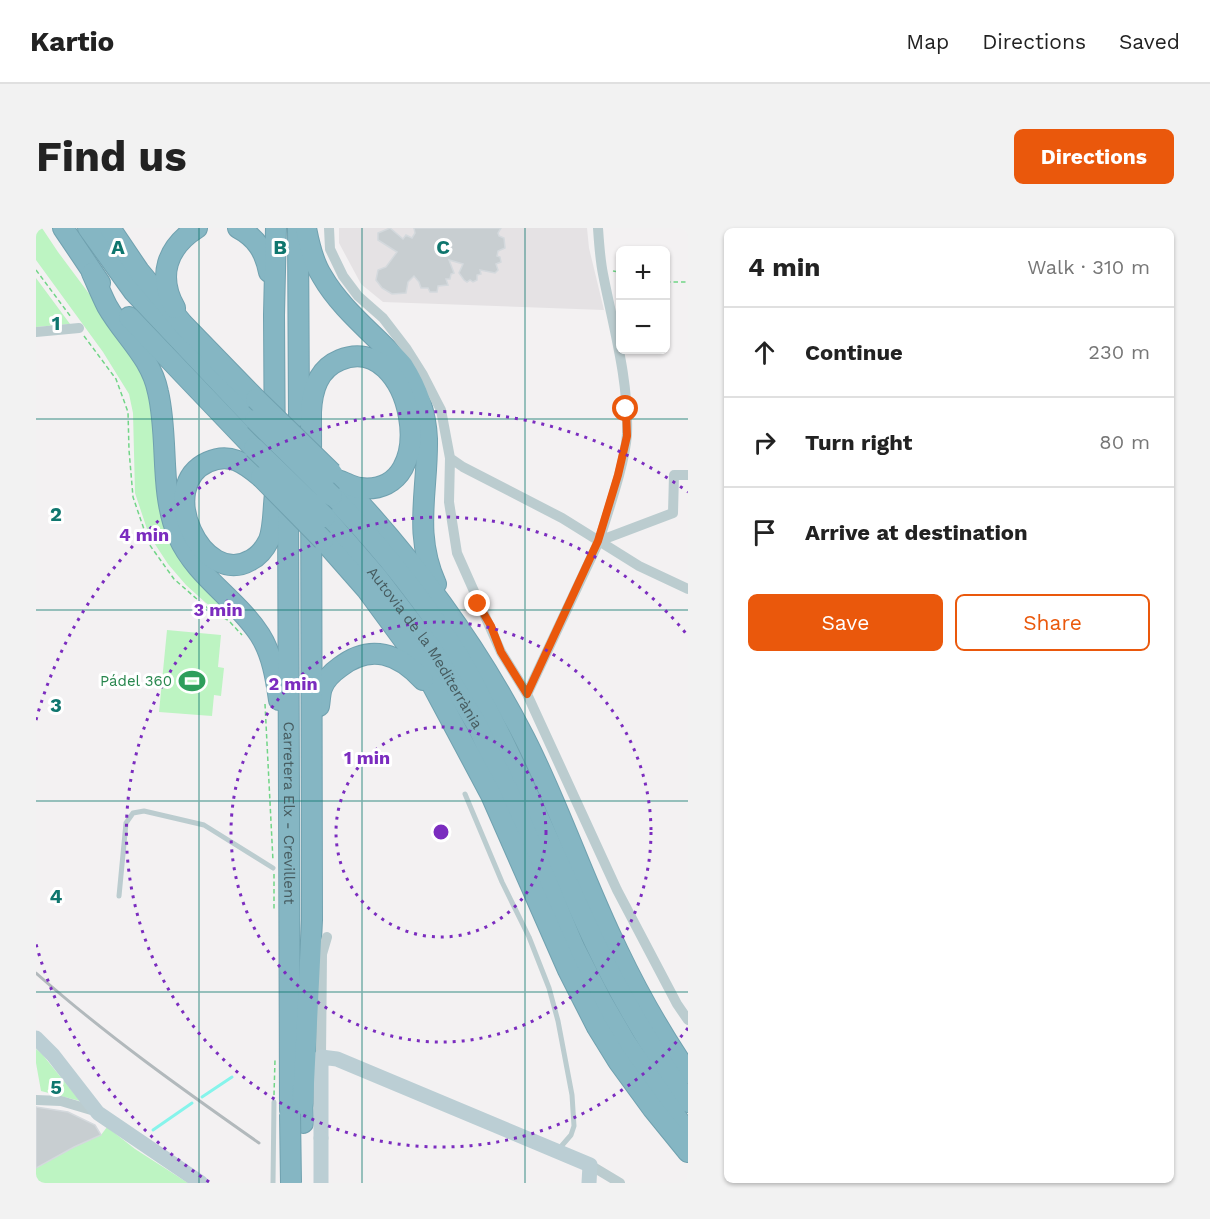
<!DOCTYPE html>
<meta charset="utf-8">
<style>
:root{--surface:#fff;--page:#f2f2f2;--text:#222;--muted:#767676;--line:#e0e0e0;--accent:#ea580c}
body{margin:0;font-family:"Work Sans",sans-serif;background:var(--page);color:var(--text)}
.controls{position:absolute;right:18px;top:18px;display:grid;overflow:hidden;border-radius:9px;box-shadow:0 2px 4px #0004}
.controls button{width:54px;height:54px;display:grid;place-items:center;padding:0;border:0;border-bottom:2px solid var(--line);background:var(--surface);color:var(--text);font:30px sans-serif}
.stop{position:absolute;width:18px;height:18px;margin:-14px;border:4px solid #ea580c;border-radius:50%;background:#fff}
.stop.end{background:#ea580c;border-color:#fff;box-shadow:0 2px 6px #0008}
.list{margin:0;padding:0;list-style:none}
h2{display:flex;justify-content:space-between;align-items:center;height:78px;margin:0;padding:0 24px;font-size:26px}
h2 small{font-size:20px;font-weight:400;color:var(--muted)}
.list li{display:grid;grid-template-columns:39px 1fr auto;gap:18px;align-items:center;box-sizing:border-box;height:90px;padding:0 24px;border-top:2px solid var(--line)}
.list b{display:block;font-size:22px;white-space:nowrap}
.list em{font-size:20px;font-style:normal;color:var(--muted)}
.actions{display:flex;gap:12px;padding:18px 24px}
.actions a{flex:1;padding:14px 0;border:2px solid var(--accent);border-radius:9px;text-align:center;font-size:21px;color:var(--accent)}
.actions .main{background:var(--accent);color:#fff}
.icon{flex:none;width:33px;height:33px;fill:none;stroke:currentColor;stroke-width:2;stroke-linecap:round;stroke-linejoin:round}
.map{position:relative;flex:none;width:652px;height:955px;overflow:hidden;border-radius:9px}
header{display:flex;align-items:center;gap:36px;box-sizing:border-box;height:84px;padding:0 30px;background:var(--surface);border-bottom:2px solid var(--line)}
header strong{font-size:28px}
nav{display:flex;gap:33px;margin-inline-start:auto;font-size:21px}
.intro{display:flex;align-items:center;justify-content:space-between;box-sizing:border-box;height:144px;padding:0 36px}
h1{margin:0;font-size:42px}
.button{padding:15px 27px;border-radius:9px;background:var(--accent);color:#fff;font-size:21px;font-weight:700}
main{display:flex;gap:36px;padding:0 36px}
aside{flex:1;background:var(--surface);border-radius:9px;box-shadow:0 2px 4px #0004}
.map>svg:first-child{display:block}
</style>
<header>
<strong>Kartio</strong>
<nav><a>Map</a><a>Directions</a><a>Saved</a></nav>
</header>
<div class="intro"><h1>Find us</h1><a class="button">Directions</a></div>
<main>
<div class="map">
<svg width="652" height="955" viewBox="0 0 652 955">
<rect width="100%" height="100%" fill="#f3f1f2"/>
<path fill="#e5e2e4" d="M303,0H551L553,20L568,82L347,74L325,56L303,15Z"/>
<path fill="#bdf4c2" d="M0,0H6L22,24L89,114L110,152L166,357L192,384L187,387L170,375L150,357L132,336L113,307L99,265L97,185L93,166L67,124L0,32Z
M0,50L34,96L0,99Z
M131,402L185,407L182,439L188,440L185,468L178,467L176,488L123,484Z
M0,821L6,826L44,873L5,863L0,835Z
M71,899L99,921L152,955H0V940L38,919L65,907Z"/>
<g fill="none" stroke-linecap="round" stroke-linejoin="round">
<path stroke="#86f4eb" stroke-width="3" d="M166,869L196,849
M117,902L156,875"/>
</g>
<path fill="#c8ced1" stroke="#d4d9dd" stroke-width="1.5" d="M354,0L367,11L370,7L376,10L379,5L378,0H465L462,5L463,8L468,10L469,20L462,23L461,28L464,29L465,34L460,36L462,42L459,45L444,42L445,46L441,47V52L437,54L434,52L431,54L428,52L423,45L427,36L413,32L418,45L415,46L414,51H410L412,57L402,58L401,64H394L392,60H385L383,54L378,48L372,54L370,65L356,66L346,60L340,52L342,42L350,39L361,24L342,12V5Z
M0,879L32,884L59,897L65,907L38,919L0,940Z"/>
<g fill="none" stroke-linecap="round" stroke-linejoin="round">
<g stroke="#70a1af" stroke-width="22">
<g id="highway">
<path d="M27,0L64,55"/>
<path d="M52,0L98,64L219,192"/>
<path d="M74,0L103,43L147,96L220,171"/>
<path d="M202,0C221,10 229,24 233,44"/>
<path d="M262,0L263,188"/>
<path d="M270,0C273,16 277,34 286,48C306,83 341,108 367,138C381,160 390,185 391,211C392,263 377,305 400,356"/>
<path d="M56,45C61,56 66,68 71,78C88,108 115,129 122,164C133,211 123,263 142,308C160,349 201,371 224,407C236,426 240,450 243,472"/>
<path d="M139,80C121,48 131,19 161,0"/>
<path d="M93,89L218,220"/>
<path d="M225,249C208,235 194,224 172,234C118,258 167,361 215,332C223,328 229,320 233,312C238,298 237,281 239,266"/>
<path d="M239,252L238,87L240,0"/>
<path d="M304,254C378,332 440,415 489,511C524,580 548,654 582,723C602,765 626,807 652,845"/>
<path id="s1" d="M252,264L254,882"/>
<path d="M296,268C344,318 388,372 424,431C435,449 444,469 454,487C493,563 524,641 560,717C586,772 618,824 652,874"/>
<path id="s2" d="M289,289L341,349L396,421L441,497L478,576L538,719L565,772L590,815L652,906"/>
<path d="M287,312L331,362L384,434L455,567L532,742L561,799L582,833L617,881L652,924"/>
<path d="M283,478C284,473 284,465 286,460C289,451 297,444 304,439C335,415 363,426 387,452"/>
<path d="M266,862L267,895"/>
<path d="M267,875L276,692L275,184C276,162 282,141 304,132C376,101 409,270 324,260C316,259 309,254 302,252"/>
</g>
</g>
<path stroke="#71d587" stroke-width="1.5" stroke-dasharray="4.5 3" stroke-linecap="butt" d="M0,42L35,89
M577,43L584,44
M630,54H652
M48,108L80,151L92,184L93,222L97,269L113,316L138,351L170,379L193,393L206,407
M229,476L237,633
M238,646V681
M238,867L239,832"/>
<path stroke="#bbcccf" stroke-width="5" d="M429,566L466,654L493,709L513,760L522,793L536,867L538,898L535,907L522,922
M83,668L90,595L97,585L108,583L168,597L237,640"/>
<path stroke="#bbcccf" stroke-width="10" d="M293,0L294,21L307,48L322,68L347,90L370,120L387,147L405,182L414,230L427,239L526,290L563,313
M562,0C563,15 564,31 567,46C577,98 593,152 591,206C589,236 572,283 563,313
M0,104L43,100
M414,230L413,274L421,325L465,424L491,466
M563,313L637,285L638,247H652
M652,361L603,338L563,313L491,466L581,662L641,776L652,792
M285,829L286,726L291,709
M0,872L25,873L62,884
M554,937L584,955"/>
<path stroke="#bbced4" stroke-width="15" d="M0,810L17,827L62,885L165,955
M285,910V829L301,831L554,937L553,955"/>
<use href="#highway" stroke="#85b6c3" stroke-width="20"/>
<path stroke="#b2b9bc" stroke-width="3" d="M0,745C70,807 146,861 223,915"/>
<g stroke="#70a1af" stroke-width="22" stroke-linecap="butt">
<path id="highway-bridge" d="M220,171L296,245
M219,192L296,268
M218,220L289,289
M225,249L287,312
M254,886L255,955"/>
</g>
<path stroke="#bbcccf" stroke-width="5" d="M237,955L238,874"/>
<path stroke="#bbced4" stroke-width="15" d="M285,910V955"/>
<use href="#highway-bridge" stroke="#85b6c3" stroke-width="20"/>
</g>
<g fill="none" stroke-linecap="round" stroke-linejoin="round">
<path stroke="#ea580c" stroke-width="8" d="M442,376L455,398L465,424L491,466L562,313L582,247L591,208L590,181"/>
</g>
<path fill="none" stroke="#0f766e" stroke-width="1.5" stroke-opacity="0.55" d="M163,0V955M326,0V955M489,0V955M0,191H652M0,382H652M0,573H652M0,764H652"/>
<g fill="none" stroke="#7b2cbf" stroke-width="3" stroke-dasharray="3 6">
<circle cx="405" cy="604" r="105"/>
<circle cx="405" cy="604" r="210"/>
<path d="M652 800A315 315 0 1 1 652 408"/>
<path d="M173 954A420 420 0 0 1 0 716M0 492A420 420 0 0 1 652 264"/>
</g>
<defs>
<g id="stadium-bare" transform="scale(2.07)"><path d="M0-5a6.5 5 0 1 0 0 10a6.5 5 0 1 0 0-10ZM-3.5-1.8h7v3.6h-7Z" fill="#2e9e5b" stroke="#fff" stroke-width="2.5" paint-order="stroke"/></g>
</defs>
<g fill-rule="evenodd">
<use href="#stadium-bare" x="156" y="453"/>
</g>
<g text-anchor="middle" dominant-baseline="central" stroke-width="6" stroke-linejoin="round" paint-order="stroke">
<g font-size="15" fill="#475c60" stroke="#fff">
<text stroke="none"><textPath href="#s2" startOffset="165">Autovia de la Mediterrània</textPath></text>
<text stroke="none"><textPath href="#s1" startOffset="321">Carretera Elx - Crevillent</textPath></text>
</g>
<g font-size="15" fill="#27864d" stroke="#fff" text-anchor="end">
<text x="136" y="453">Pádel 360</text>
</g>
</g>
<g font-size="20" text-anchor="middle" font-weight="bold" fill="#0f766e" stroke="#fff" stroke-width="6" stroke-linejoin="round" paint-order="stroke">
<text x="82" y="26">A</text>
<text x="244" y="26">B</text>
<text x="407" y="26">C</text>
<text x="20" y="102">1</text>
<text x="20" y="293">2</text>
<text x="20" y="484">3</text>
<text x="20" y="675">4</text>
<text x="20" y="866">5</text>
</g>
<circle cx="405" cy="604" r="9" fill="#7b2cbf" stroke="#fff" stroke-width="3"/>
<g font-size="18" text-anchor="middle" font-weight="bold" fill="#7b2cbf" stroke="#fff" stroke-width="6" stroke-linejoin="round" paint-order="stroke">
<text x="108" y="313">4 min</text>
<text x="182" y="388">3 min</text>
<text x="257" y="462">2 min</text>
<text x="331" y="536">1 min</text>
</g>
</svg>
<div class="controls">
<button>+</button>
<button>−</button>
</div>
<div class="stop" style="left:590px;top:181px"></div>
<div class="stop end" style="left:442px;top:376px"></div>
</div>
<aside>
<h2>4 min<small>Walk · 310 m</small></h2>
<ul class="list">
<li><svg class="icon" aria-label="ahead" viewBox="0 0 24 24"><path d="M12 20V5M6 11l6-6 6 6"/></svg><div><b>Continue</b></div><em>230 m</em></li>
<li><svg class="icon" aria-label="right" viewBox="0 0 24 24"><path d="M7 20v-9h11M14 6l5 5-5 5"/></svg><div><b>Turn right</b></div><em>80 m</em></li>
<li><svg class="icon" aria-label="arrive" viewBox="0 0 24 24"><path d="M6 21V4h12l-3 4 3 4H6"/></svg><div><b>Arrive at destination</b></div></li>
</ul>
<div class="actions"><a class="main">Save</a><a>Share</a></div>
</aside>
</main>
